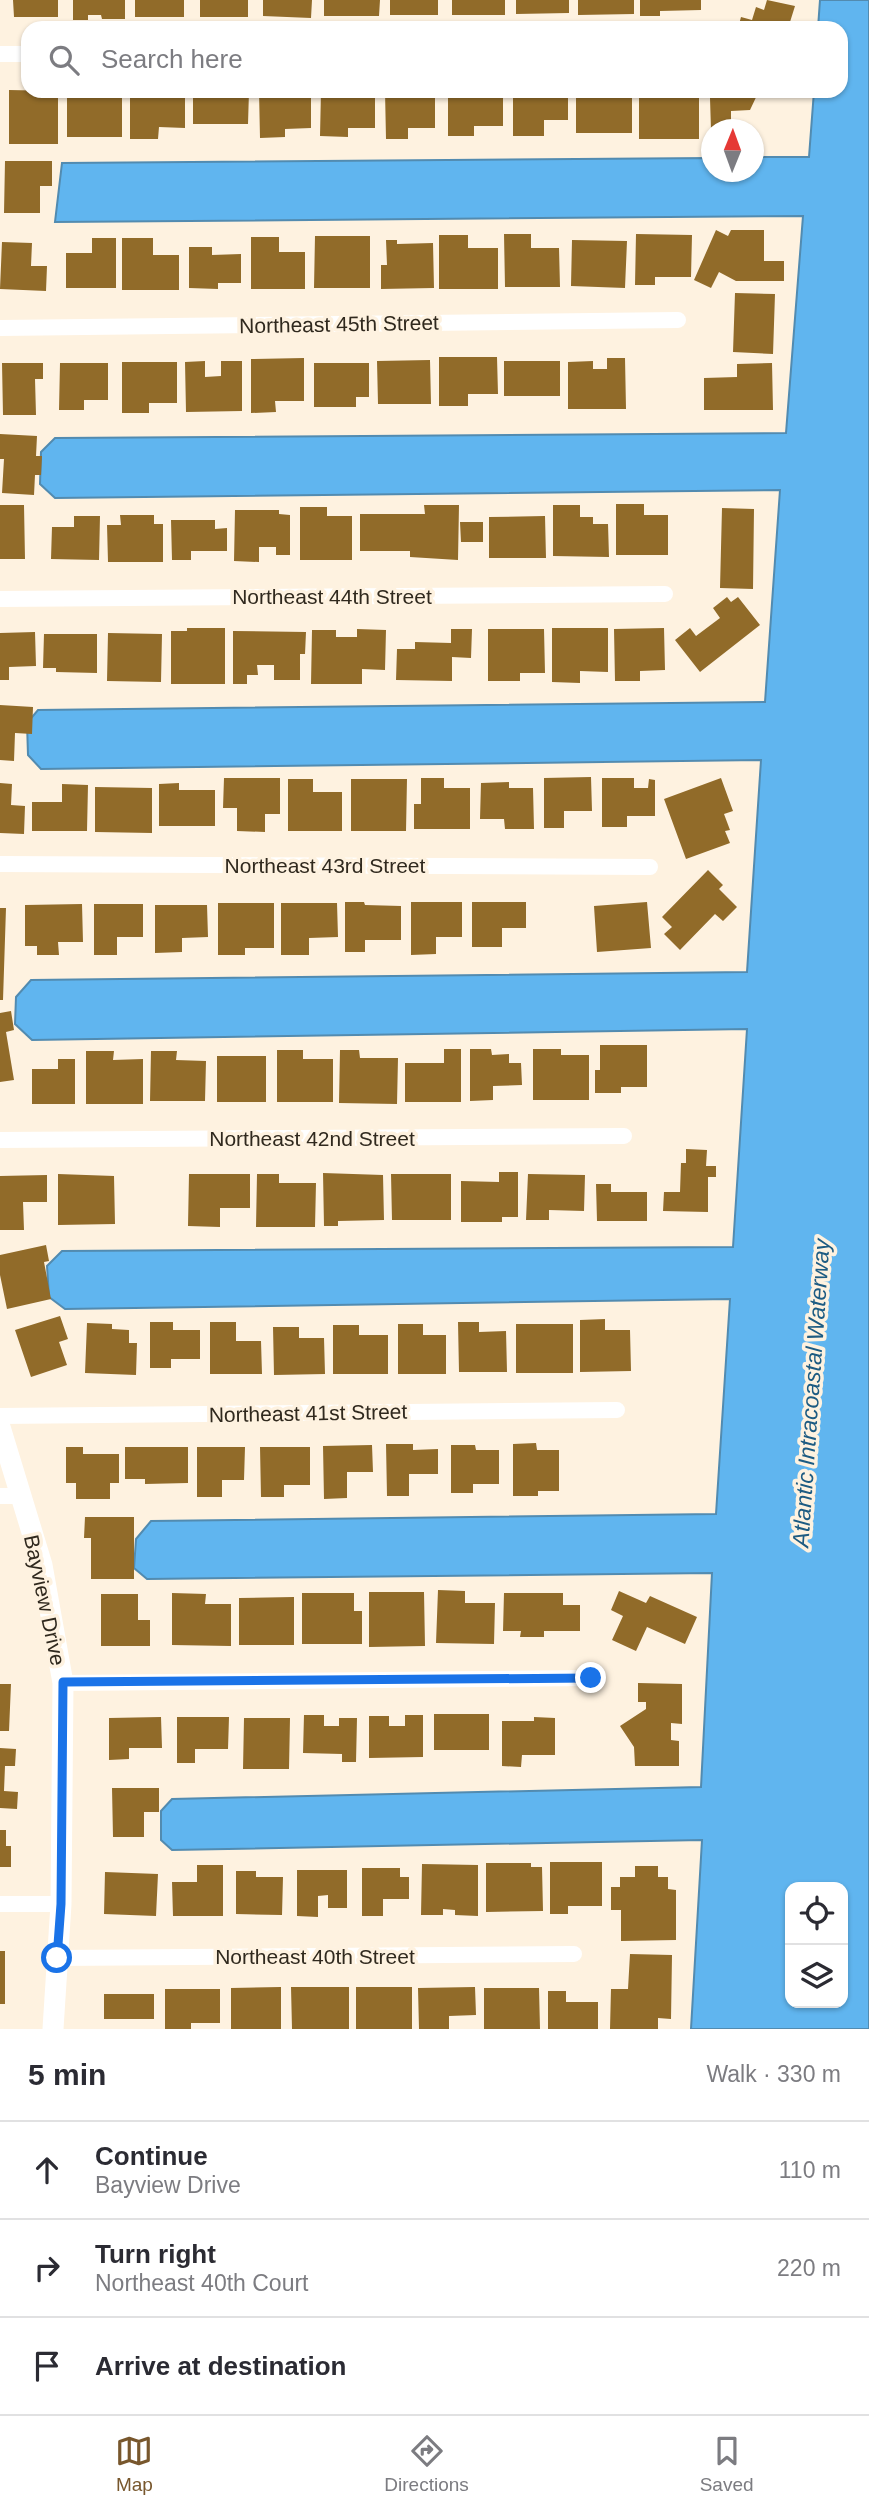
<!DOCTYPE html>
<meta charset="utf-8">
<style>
:root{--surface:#fff;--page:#f7f7f7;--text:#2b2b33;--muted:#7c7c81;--line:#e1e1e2;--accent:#78572d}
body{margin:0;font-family:Helvetica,sans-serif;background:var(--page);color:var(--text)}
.controls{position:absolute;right:21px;bottom:21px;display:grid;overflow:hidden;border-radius:14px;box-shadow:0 2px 5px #0004}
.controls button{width:63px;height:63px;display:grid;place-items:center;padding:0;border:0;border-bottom:2px solid var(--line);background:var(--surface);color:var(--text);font:35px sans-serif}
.compass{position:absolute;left:701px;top:119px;width:63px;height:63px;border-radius:50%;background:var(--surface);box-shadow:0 2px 5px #0004;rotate:1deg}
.stop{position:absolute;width:21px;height:21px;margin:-16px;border:5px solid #1a73e8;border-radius:50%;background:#fff}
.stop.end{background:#1a73e8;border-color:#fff;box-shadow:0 2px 7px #0008}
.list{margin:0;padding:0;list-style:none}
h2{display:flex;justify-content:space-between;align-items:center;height:91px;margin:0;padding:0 28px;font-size:30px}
h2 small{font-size:23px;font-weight:400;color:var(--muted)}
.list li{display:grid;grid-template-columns:46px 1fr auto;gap:21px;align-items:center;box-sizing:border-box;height:98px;padding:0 28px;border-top:2px solid var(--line)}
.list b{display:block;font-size:26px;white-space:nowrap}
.list p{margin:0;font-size:23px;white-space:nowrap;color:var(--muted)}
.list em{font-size:23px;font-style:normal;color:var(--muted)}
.icon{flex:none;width:38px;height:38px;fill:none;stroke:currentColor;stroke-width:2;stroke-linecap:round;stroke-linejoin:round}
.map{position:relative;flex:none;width:869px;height:2029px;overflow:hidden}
.search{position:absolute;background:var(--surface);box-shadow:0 2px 5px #0004;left:21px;right:21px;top:21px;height:77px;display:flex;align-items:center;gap:18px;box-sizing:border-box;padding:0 24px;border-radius:21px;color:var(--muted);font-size:26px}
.sheet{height:385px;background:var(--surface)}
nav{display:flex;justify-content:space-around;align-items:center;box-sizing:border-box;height:98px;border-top:2px solid var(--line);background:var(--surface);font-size:19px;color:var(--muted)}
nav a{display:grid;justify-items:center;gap:4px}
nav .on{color:var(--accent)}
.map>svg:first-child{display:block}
</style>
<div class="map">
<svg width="869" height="2029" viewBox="0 0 869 2029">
<rect width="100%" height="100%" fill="#fef2e0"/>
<path fill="#60b5ef" stroke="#528bb0" stroke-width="2" fill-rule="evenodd" d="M820,0H869V2029H691L702,1840L172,1850L161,1840V1811L172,1799L701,1787L712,1573L147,1579L134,1568L136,1539L151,1521L716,1514L730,1299L65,1309L49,1297L47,1266L62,1251L733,1247L747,1029L32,1040L15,1024L16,997L31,980L747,972L761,760L41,769L28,755L27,723L38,710L765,702L780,490L55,498L40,484L41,452L55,438L786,433L803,216L55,222L62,163L711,158L712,172H754V157H809L814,91H841V28H818ZM790,1887H843V2003H790Z"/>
<path fill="#916b29" d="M13,0H58V17H14Z
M73,0H125V19H102L101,15H88V20H73Z
M135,0H184V17H135Z
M200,0H248V17H200Z
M263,0H312L311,18L263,16Z
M324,0H380L379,16H324Z
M390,0H438V15H390Z
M452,0H505V15H452Z
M516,0H569V13L516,14Z
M578,0H634V14L578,15Z
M640,0H701V10L660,11V16H640Z
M767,0L795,6L790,22L795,24L794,28H738L741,17L752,20L756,7L764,10Z
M9,90L58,91V144H9Z
M67,91H122V137H67Z
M130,91H185V128L159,127L158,139H130Z
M193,91H249L248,124H193Z
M259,91H311V128L285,129V137L260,138Z
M321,91H375V128H348V137L320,136Z
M385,91H435V128H408V139H386Z
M448,91H503V126H474V136H448Z
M513,91H568V120H544V136H513Z
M576,91H595V95L611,96V91H632V133H576Z
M639,91L678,93L679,91H699V139H639Z
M729,91H759L750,110L731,111V130H711L710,98Z
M5,161H52V186H40V213H4Z
M716,230L728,236L731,230H764V261H784V281H736L719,272L711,288L694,280Z
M504,234H531V248H559L560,287H505Z
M636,234L692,235L691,277H655V285H635Z
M439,235H468V248H498V289H439Z
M315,236H370V288H314Z
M251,237H279V252H305V289H251Z
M92,238H116V288H66V253H92Z
M122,238H153V255H179V290H122Z
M386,240H397V244L433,243L434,288L381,289V265H387Z
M572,240L627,241L625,288L571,286Z
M2,242L32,243L31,266H47L46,291L0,289Z
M189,247H212V255L241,254V283H218V289L189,288Z
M735,293L775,294L773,354L733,352Z
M439,357H497L498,394H468V406H439Z
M304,358V401H275L276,412L251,413V359Z
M607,358H625L626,409H568V362L593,361V369H607Z
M430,360L431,404H378L377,361Z
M205,361V377L221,376V361H242V411L186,412L185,362Z
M504,361H560V396H504Z
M122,362H177V403H149V413H122Z
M2,363H43V379H35L36,415H3Z
M60,363H108V400H84V410H59Z
M314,363H369V397H356V407H314Z
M772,363L773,410H704V378L737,377V364Z
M0,434L37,436L36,456H42L41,475H35L34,495L2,493L4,459H0Z
M616,504H644V515H668V555H616Z
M0,505H24L25,559H0Z
M424,505H459L458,560L410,557V551H360V514H425Z
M553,505H580V517H593V524H608L609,557L553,556Z
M300,507H327V516H352V560H300Z
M722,508L754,509L753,589L720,588Z
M235,510H279V514L290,515V555H276V547H259V562L234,561Z
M120,515H154V524H163V562H108L107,525H121Z
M74,516H100L99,560L51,559L52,527H74Z
M545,516L546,558H489V517Z
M171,520H215V529L227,528V551H191V560H172Z
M460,522H483V542H461Z
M727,597L731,602L738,597L760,625L700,672L675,640L690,628L696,636L720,618L713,608Z
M187,628H225V684H171V631H187Z
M552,628H608V672L580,671V683L552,682Z
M664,628L665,670L640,671V681H615L614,629Z
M357,629L386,630L385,670L362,669V684H311L312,630H336V637H357Z
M451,629H472L471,658L452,657V681L396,680L397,649H415V642L451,643Z
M488,629H544L545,673H520V681H488Z
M233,631L306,632L305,654H300V680H274V665H257L258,675H247V684H233Z
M35,632L36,666L9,667V680H0V633Z
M108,633L162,634L161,682L107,681Z
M44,634H97V673L56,672V668H43Z
M0,705L33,707L32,734L15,733L14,761L0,760Z
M591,777L592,811H564V828H544V778Z
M224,778H280V814H265V832L237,831V808H223Z
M421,778H444V788H470V829H414V804H421Z
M602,778H634V788H648L649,779L655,780V816H627V827H602Z
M721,778L733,811L724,814L730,830L725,831L730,843L686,859L664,799Z
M288,779H313V792H342V831H288Z
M351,779H407L406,831H351Z
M509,782V788H533L534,829H505L504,819H480L481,783Z
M0,783L12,784L11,805L25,806L24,834L0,833Z
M179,783V790H215V826H159V784Z
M62,784L88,785L87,831H32V802H62Z
M95,787L152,788V833L95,832Z
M708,870L723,885L719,889L737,907L723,921L715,914L680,950L664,934L672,927L662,917Z
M345,902H364L365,905L401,906V940H365V952H345Z
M411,902H462V937H436V954L411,955Z
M472,902H526V928H502V947H472Z
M647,902L651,948L597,952L594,906Z
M218,903H274V948H245V955H218Z
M281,903H337L338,937L309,938V955H281Z
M82,904L83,942H58L59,955H37V946H25V905Z
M94,904H143V937H117V955H94Z
M155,905H207L208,937L182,938V952L155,953Z
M0,908H6L3,1000H0Z
M11,1011L14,1030L6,1032L14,1080L0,1082V1013Z
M600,1045H647V1087H621V1093H595V1070H600Z
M444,1049H461V1102H405V1063H444Z
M470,1049H491L492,1055L509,1054V1063H521L522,1085L493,1086V1100L470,1101Z
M533,1049H561V1055H589V1100H533Z
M277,1050H303V1059H333V1102H277Z
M340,1050H359L360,1058H398L397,1104L339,1103Z
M86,1051H114L113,1060L143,1059V1104H86Z
M151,1051H177L176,1060L206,1061L205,1101H150Z
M217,1056H266V1102H217Z
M58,1059H75V1104H32V1069H58Z
M686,1149L707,1150L706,1166H716V1177H708V1212L663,1211L664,1192H680L681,1163H686Z
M499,1172H518V1217H502V1222H461V1181L499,1182Z
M323,1173L383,1175L384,1220L338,1221V1226H324Z
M58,1174L114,1176L115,1224L58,1225Z
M189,1174H250V1208H220V1227L188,1226Z
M257,1174H279V1183H316L315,1227H256Z
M391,1174H451V1220H392Z
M528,1174L585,1175L584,1211L549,1210V1220H526Z
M47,1175V1202H23L24,1230H0V1176Z
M596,1184H611V1192H647V1221H597Z
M46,1245L49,1261L44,1262L51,1299L7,1309L0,1275V1255Z
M60,1316L68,1339L59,1342L67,1365L31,1377L15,1330Z
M605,1319V1330H630L631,1371L580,1372V1320Z
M150,1322H173V1330H200V1359H171V1368H150Z
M210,1322H236V1341H261L262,1374H210Z
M458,1322H479V1332L506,1331L507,1372H459Z
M87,1323L112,1324V1329L129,1330V1343H137L136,1375L85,1373Z
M398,1324H423V1335H446V1374H398Z
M516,1324H573V1373H516Z
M333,1325H359V1335H388V1374H333Z
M273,1327H299V1338H324L325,1374L274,1375Z
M536,1443L537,1450H559V1491H538V1496H513V1444Z
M386,1444H413V1450L438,1449V1474H409V1496H387Z
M372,1445L373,1472H347V1498L324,1499L323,1446Z
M451,1445H475L476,1450H499V1484H473V1493H451Z
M66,1447H83V1454H119V1483H110V1499H76V1483H66Z
M125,1447H188V1483L145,1484V1479H125Z
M197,1447H245L244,1480H222V1497H197Z
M260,1447H310V1485H284V1497H261Z
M85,1517H134V1579H91V1538H84Z
M438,1590L465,1591V1603H495L494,1644L436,1643Z
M619,1591L646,1603L650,1596L697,1617L685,1644L647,1627L636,1651L612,1640L623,1616L611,1610Z
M369,1592H424L425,1646L369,1647Z
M172,1593L206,1594L205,1604H231V1646L172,1645Z
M302,1593H354V1611H362V1644H302Z
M504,1593H563V1605H580V1631H544V1637H520L521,1631H503Z
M101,1594H138V1620H150V1646H101Z
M294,1597V1645H239V1598Z
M638,1683L682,1684V1724L671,1723V1740L679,1741V1766H635L634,1747L620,1726L646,1709V1702H638Z
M0,1684H11L9,1731H0Z
M434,1714H489V1750H434Z
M304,1715H324V1726H339V1718H357L356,1762H342V1754L303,1753Z
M405,1715H423V1757L369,1758V1716H389V1726H405Z
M161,1717L162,1748H129V1759L109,1760V1718Z
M177,1717H229L228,1749H195V1763H177Z
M534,1717L555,1718V1755H522L521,1767L502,1766V1721H534Z
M244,1718H290L289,1769H243Z
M0,1748L16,1749L15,1766H5L4,1791L18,1792L17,1809L0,1808Z
M112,1788H159V1812H144V1837H113Z
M0,1830H6V1846H11V1867H0Z
M550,1862H602V1906H568V1914H550Z
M486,1863H531V1867H542L543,1911L486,1912Z
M422,1864L478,1865V1916L455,1915V1910L443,1909V1915H421Z
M197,1865H223V1916H173L172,1882H197Z
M635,1866H658V1877H668V1889L676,1890V1940L621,1941V1910H611V1887H620V1877H635Z
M362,1868H400V1877H409V1899H383V1916H362Z
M297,1870H347V1908H328V1895L318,1896V1917L297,1916Z
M236,1871H256V1877H283L282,1915L236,1914Z
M105,1872L158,1874L156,1916L104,1914Z
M0,1951H5V2004H0Z
M630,1954L672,1955L671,2019L658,2018V2029H610L611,1989H628Z
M281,1987V2029H231V1988Z
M291,1987H349V2029H292Z
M356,1987H412V2029H356Z
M475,1987L476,2015L449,2016V2029H419L418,1988Z
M484,1988H539L540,2029H484Z
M165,1989H220V2023H191V2029H165Z
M548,1991H566V2002H598V2029H548Z
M104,1994H154V2019H104Z"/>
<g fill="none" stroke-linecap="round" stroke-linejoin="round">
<path stroke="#fff" stroke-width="16" d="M0,54H28
M0,328L678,320
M0,599L665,594
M0,864L650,867
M0,1140L624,1136
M0,1416L617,1410
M0,1496H19
M63,1683L591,1678
M0,1904H61
M57,1958L574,1954"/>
<path stroke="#fff" stroke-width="21" d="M0,1427L42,1565L63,1683L61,1904L53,2029"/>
</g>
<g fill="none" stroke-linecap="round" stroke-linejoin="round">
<path stroke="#1a73e8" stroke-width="9" d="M57,1958L61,1904L63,1682L591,1678"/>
</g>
<g text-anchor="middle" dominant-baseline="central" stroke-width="7" stroke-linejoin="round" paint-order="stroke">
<g font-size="21" fill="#30291e" stroke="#fef2e0">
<text transform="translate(339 324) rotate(-1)">Northeast 45th Street</text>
<text x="332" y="596">Northeast 44th Street</text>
<text x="325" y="865">Northeast 43rd Street</text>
<text x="312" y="1138">Northeast 42nd Street</text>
<text transform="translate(308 1413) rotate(-1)">Northeast 41st Street</text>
<text transform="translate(45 1600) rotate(78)">Bayview Drive</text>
<text x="315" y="1956">Northeast 40th Street</text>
</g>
<g font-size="23" font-style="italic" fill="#1d5b82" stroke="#fef2e0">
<text transform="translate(811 1393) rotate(-86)">Atlantic Intracoastal Waterway</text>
</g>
</g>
</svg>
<div class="controls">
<button><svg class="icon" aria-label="locate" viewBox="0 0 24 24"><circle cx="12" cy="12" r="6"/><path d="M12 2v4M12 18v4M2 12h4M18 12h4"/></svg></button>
<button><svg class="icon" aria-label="layers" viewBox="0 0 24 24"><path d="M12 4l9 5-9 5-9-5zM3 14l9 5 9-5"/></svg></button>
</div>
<svg class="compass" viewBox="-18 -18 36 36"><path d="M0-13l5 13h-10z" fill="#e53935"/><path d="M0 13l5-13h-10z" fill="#7c7c81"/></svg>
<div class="stop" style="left:57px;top:1958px"></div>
<div class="stop end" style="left:591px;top:1678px"></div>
<div class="search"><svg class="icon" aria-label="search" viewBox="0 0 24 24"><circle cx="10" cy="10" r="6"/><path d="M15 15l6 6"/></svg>Search here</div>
</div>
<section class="sheet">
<h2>5 min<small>Walk · 330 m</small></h2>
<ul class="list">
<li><svg class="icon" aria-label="ahead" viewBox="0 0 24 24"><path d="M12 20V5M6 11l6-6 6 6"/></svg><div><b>Continue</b><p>Bayview Drive</p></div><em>110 m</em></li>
<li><svg class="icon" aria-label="right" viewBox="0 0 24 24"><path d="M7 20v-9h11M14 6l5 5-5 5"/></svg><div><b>Turn right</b><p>Northeast 40th Court</p></div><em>220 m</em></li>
<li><svg class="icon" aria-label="arrive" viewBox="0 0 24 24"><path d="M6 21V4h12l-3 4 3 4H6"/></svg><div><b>Arrive at destination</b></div></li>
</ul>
</section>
<nav>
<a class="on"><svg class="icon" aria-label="map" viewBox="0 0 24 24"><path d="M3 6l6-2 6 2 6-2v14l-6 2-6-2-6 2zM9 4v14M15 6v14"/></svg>Map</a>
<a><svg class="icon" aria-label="directions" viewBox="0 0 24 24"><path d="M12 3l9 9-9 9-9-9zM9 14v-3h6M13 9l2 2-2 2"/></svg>Directions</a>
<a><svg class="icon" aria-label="saved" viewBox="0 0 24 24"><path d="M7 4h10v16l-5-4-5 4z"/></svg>Saved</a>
</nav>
